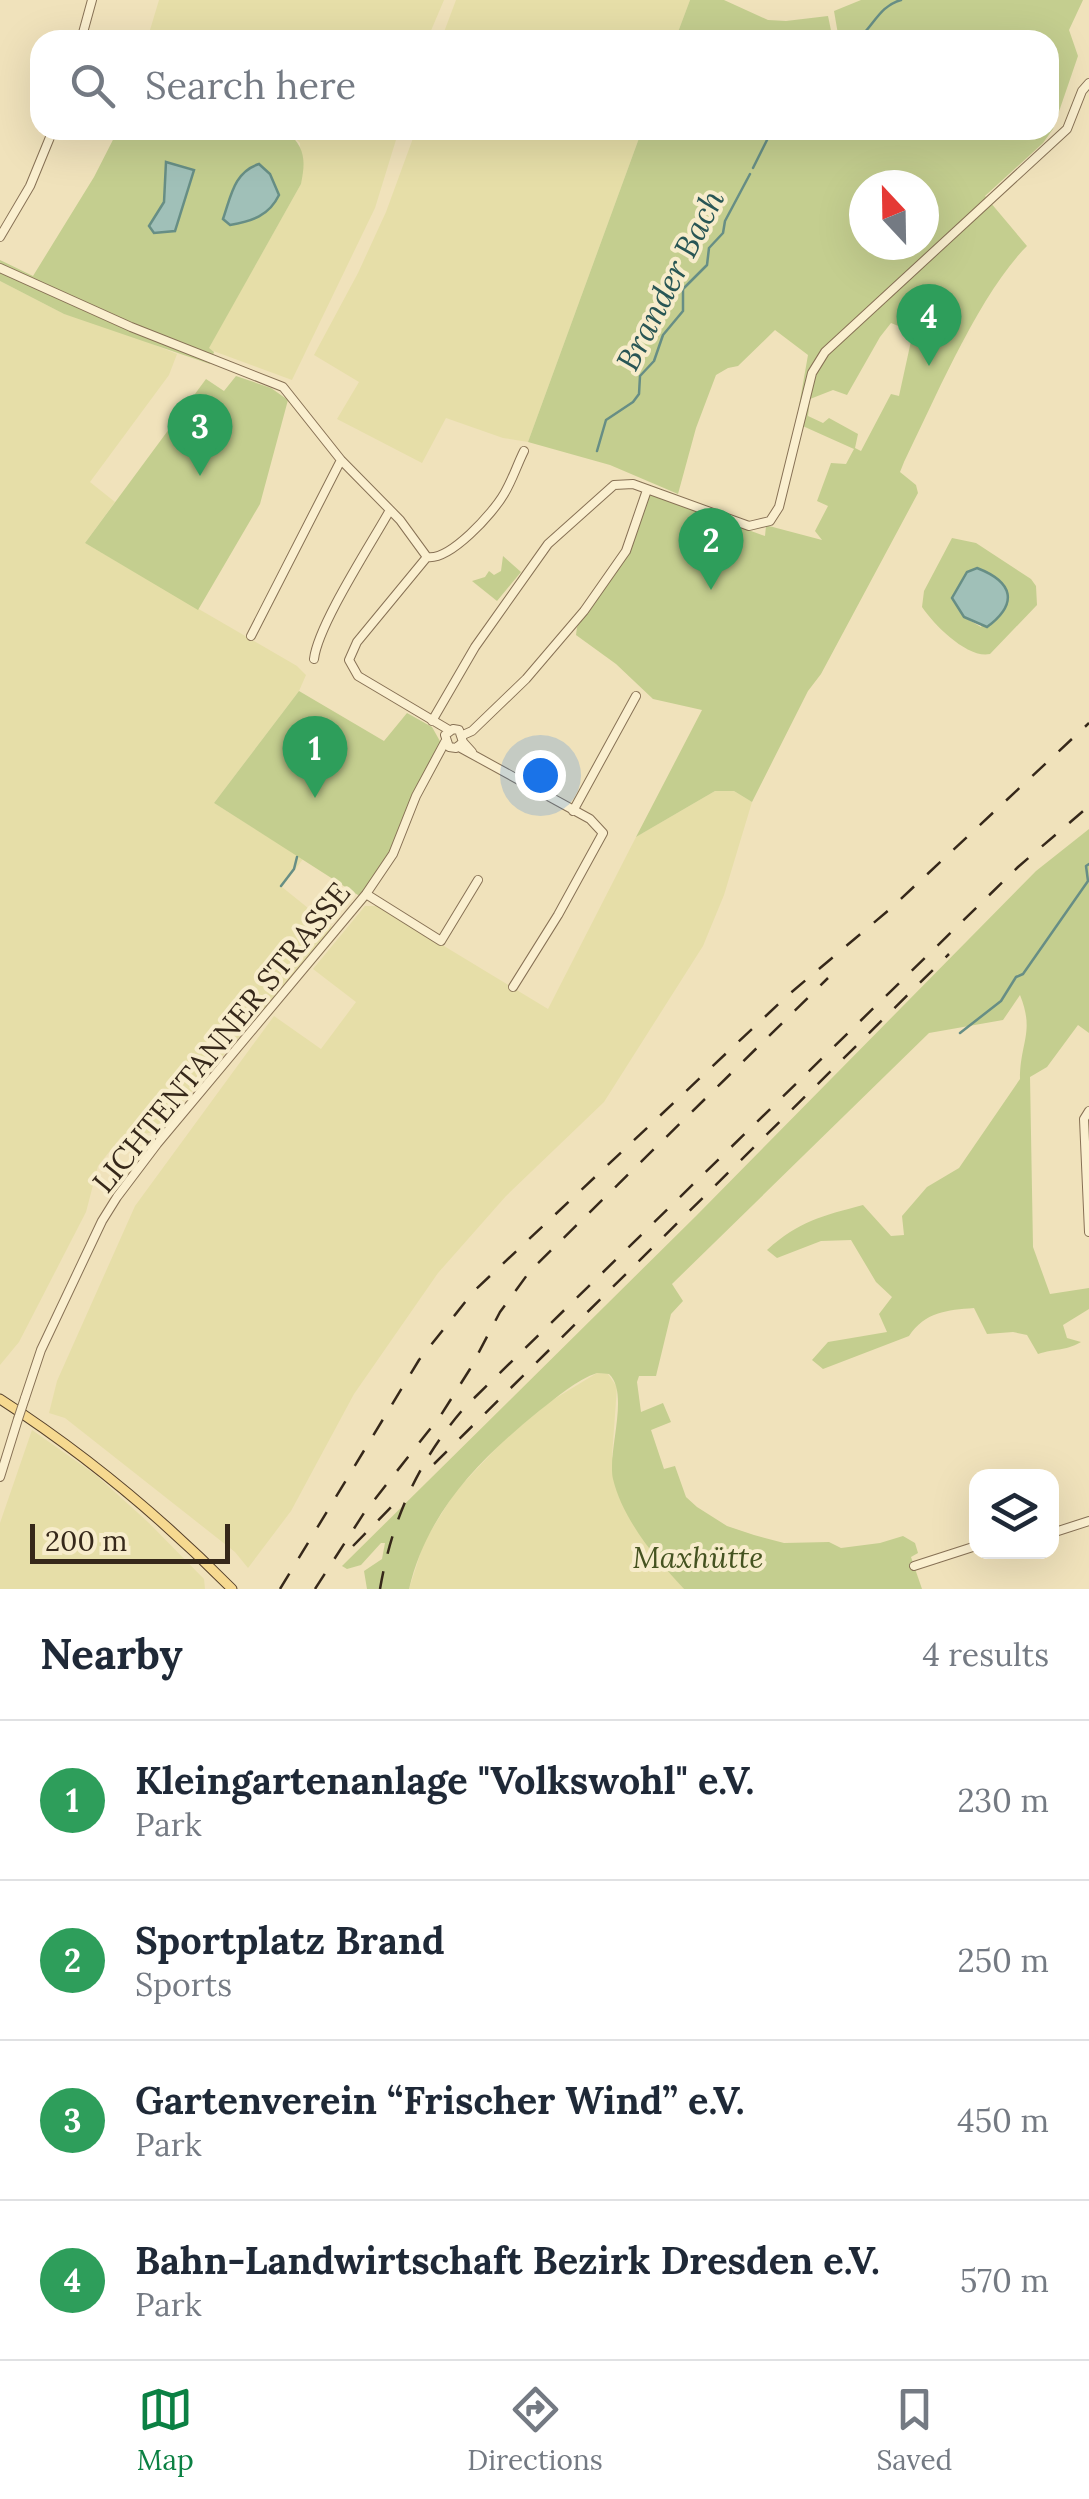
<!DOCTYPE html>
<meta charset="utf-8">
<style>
:root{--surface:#fff;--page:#f6f6f7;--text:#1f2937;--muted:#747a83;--line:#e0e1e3;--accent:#0b8043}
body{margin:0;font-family:Lora,serif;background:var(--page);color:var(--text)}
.controls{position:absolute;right:30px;bottom:30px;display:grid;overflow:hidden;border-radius:20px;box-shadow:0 10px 40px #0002}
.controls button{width:90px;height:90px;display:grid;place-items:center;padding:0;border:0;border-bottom:2px solid var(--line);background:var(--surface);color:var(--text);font:50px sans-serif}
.compass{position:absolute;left:849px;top:170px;width:90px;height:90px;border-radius:50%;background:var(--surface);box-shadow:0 10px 40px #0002;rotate:338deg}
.scale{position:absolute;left:30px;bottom:25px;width:200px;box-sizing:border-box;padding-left:10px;border:5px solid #36281a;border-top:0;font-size:28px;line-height:35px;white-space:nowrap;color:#36281a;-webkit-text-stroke:8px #f7eccb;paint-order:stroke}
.you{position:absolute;left:540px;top:775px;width:35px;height:35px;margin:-25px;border:8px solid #fff;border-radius:50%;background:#1a73e8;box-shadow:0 0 0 15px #1a73e833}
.badge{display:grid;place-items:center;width:65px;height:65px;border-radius:50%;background:var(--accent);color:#fff;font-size:32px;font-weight:700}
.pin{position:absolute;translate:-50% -82px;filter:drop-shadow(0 2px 5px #0008)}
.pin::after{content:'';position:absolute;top:52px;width:35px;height:30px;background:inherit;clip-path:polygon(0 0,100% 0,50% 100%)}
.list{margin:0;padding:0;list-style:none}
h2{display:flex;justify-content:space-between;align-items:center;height:130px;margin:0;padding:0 40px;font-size:42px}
h2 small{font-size:32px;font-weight:400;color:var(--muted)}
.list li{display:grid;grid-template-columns:65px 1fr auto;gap:30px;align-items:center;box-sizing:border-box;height:160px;padding:0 40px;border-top:2px solid var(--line)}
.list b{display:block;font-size:38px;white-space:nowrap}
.list p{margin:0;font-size:32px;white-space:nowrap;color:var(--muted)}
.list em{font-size:32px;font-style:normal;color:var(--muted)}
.icon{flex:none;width:55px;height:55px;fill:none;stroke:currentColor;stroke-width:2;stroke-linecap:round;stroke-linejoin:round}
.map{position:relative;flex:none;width:1089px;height:1589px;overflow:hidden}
.search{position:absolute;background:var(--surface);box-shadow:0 10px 40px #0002;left:30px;right:30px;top:30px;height:110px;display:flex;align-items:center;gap:25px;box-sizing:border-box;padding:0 35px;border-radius:30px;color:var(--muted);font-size:38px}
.sheet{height:770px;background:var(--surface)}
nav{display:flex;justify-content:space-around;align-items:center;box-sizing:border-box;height:140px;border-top:2px solid var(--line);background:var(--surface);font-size:28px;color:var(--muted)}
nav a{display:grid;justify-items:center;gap:5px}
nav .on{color:var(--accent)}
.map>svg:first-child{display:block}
</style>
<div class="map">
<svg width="1089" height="1589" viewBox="0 0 1089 1589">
<rect width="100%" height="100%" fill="#f0e2bb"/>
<path fill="#e6dea8" d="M159,0H444L427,40H147Z
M456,0H690L675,40H441Z
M286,130H399L375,208L292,380L208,349L301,184L300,143Z
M416,130H642L528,442L503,438L446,418L422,463L337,419L359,382L314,355L358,273L386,212Z
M0,281L64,314L105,325L177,354L169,375L90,482L115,502L85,543L297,666L306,675L299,691L214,803L303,859L282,887L334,929L156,1132L121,1137L98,1166L86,1212L19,1342L0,1365Z
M715,791H734L752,802L724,895L703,946L604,1102L506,1196L438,1273L354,1394L291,1511L248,1568L235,1552L65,1418L49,1413L57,1381L135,1206L274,1016L321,1049L356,1002L313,969L365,906H378L548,1009L636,837Z
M597,1373L608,1374L617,1387L612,1456L648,1547L684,1589H409L424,1542L455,1492L506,1438L551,1401Z
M32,1430L96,1475L149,1523L204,1579L205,1589H0V1523Z"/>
<path fill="#c4ce8f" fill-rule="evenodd" d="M690,0H724L768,20L786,21L828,16L833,40H675Z
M861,0H1083L1069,30L1078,56L1053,129L1043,143L985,196L1027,246C979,294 935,399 904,462L900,472L916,485L918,493L821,674L808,691L752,802L734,791H715L636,837L702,710L653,699L616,664L576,635L577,627L631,547L650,494L765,536L766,526H769L822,540L815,531L828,506L817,501L831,463L846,464L854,449L796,423L808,355L775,330L738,366L728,368L716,375L696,428L678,494L610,465L528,442L642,130H1049V40H839L834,11ZM864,185H924V245H864ZM891,323L913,332L899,396L891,394L861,451L855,448L858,434L829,418L823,423L808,416L810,399L833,390L847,395L880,337Z
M118,130H286C305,148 306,159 301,184L209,348L214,352L210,364L64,314L0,281V260L33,276L94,177Z
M236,376L271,388L288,400L260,504L198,610L85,543L206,379L224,391Z
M952,538L976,543L1031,579L1036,586L1037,605L990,654C968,659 934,625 922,607L924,591ZM977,568L1004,585L981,627L964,617L958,605Z
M503,556L521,572L497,601L472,581L485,577L489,571L494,575L501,571Z
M299,691L384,741L407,713L432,727L441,743L392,853L361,897L214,803Z
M1089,829V1033L1078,1025L1047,1067L1030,1077L1033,1247L1050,1294L1089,1288V1309L1063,1325L1067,1338L1081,1342C1063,1352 1056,1348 1038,1354L1027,1335L1013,1332L987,1334L974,1308C947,1310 925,1312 909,1336L823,1369L812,1360L828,1342L887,1332L879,1314L892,1297L876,1282L851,1240L821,1241L777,1258L767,1250C799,1221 822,1216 863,1205L891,1236L904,1235L902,1216L927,1187L959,1168L1020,1079C1020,1042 1035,1032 1020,995L1003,1020L929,1033L672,1284L683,1301L671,1314L656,1376H639L637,1382L641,1412L663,1403L671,1422L651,1430L664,1469L675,1466L686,1497L697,1507L727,1526L754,1535L784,1543L829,1542L841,1548L880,1543L903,1536L915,1543L918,1553L911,1557L922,1589H684C656,1559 623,1520 613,1479C607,1452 630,1393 609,1374L597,1373C576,1380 557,1397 539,1411C480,1459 427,1512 409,1589H367L364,1571L382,1559L385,1543H381L361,1565L347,1569L342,1566L696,1216L1036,871Z"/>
<path fill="#a0c0b8" stroke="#678e85" stroke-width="2.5" d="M166,162L194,170L175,231L154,233L149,226L164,202Z
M259,164L270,174L279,195C269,216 252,221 230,225L223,219C231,196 234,172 259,164Z
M977,568C1013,582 1019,603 987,627L964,617L952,598L967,572Z"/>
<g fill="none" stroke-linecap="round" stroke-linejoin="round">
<path stroke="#678e85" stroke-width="2.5" d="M857,40C874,26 879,6 901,0
M753,168L772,130
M597,451L606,420L633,402L639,394L640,376L654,361L663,335L683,311V289L707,265L709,248L723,233L725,221L750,174
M281,886L294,869L297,857
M960,1033L1001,1001L1016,977L1023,974L1088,881L1086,866L1089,864"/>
<g stroke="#877155" stroke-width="10">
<path id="minor" d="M81,40L92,0
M0,237L30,186L53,130
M0,268L131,327L283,387L341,460L400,520L427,557
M427,557L357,642L349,660L358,676L449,730
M427,557C450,561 493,513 504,494C512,481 517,465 524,451
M251,636L341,460
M314,659C318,625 371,544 390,510
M432,721L475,647L548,544L614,485L633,484L749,526L770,521L779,507L812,373L825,352L1067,129L1082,91L1089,83
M463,735L472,731L526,679L584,611L626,551L647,490
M463,742L456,748L449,747L445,735L453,729L459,730L463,742L472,752
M459,747L590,819L603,833L558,915L513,987
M573,811L636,696
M366,894L441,941L478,880
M1089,1111L1084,1119L1089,1232
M25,1398L41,1350L102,1221L117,1197L157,1144L366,894L393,854L416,796L445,742
M0,1477L18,1419
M1052,1533L1089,1521
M914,1566L976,1546"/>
</g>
<g stroke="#543f2a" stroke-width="11">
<path id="major" d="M0,1399C85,1454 161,1517 232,1589"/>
</g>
<use href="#minor" stroke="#faefcf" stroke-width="8"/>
<use href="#major" stroke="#f6d990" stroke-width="9"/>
<path stroke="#36281a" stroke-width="2.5" stroke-dasharray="18 18" stroke-linecap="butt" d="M434,1464L949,954
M353,1546L402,1496
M280,1589L419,1360L474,1291L787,996L890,909L1089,723
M315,1589L364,1513L441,1415L470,1369L500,1312L530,1271L828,978
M380,1589C392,1519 419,1459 466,1406L1018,867L1089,806"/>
<g stroke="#877155" stroke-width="10" stroke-linecap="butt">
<path id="minor-bridge" d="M18,1419L25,1398"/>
</g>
<use href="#minor-bridge" stroke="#faefcf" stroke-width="8"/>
</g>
<g text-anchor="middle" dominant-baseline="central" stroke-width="8" stroke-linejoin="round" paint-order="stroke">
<g font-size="30" fill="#36281a" stroke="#f7eccb">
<text transform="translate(221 1037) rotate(-51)">LICHTENTANNER STRASSE</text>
</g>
<g font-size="30" font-style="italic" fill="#455320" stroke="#f7eccb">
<text x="698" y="1557">Maxhütte</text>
</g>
<g font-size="32" font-style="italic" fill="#295655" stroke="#f7eccb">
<text transform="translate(670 280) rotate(-63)">Brander Bach</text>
</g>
</g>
</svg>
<div class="controls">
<button><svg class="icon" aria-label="layers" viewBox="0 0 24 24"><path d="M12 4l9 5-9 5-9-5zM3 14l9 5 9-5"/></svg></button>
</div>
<svg class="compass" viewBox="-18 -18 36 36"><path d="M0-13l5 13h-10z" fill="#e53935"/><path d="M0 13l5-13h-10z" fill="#747a83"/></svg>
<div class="scale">200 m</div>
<div class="you"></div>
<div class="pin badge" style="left:315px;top:798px;background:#2e9e5b">1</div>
<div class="pin badge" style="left:711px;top:590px;background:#2e9e5b">2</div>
<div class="pin badge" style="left:200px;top:476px;background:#2e9e5b">3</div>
<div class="pin badge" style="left:929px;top:366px;background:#2e9e5b">4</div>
<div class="search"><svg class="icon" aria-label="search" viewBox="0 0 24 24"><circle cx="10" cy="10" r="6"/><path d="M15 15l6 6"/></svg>Search here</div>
</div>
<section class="sheet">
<h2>Nearby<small>4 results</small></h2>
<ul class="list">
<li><span class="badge" style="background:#2e9e5b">1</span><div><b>Kleingartenanlage &quot;Volkswohl&quot; e.V.</b><p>Park</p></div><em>230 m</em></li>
<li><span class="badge" style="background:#2e9e5b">2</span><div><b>Sportplatz Brand</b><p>Sports</p></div><em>250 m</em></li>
<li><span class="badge" style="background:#2e9e5b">3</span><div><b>Gartenverein “Frischer Wind” e.V.</b><p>Park</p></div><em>450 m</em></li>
<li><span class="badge" style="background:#2e9e5b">4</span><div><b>Bahn-Landwirtschaft Bezirk Dresden e.V.</b><p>Park</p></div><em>570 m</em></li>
</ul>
</section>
<nav>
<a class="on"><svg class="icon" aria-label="map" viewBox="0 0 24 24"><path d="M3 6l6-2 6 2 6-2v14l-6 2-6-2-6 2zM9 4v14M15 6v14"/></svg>Map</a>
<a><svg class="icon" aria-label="directions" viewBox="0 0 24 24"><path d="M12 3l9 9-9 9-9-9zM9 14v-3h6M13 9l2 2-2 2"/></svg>Directions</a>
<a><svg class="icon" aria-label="saved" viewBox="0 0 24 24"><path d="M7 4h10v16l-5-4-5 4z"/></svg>Saved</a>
</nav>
